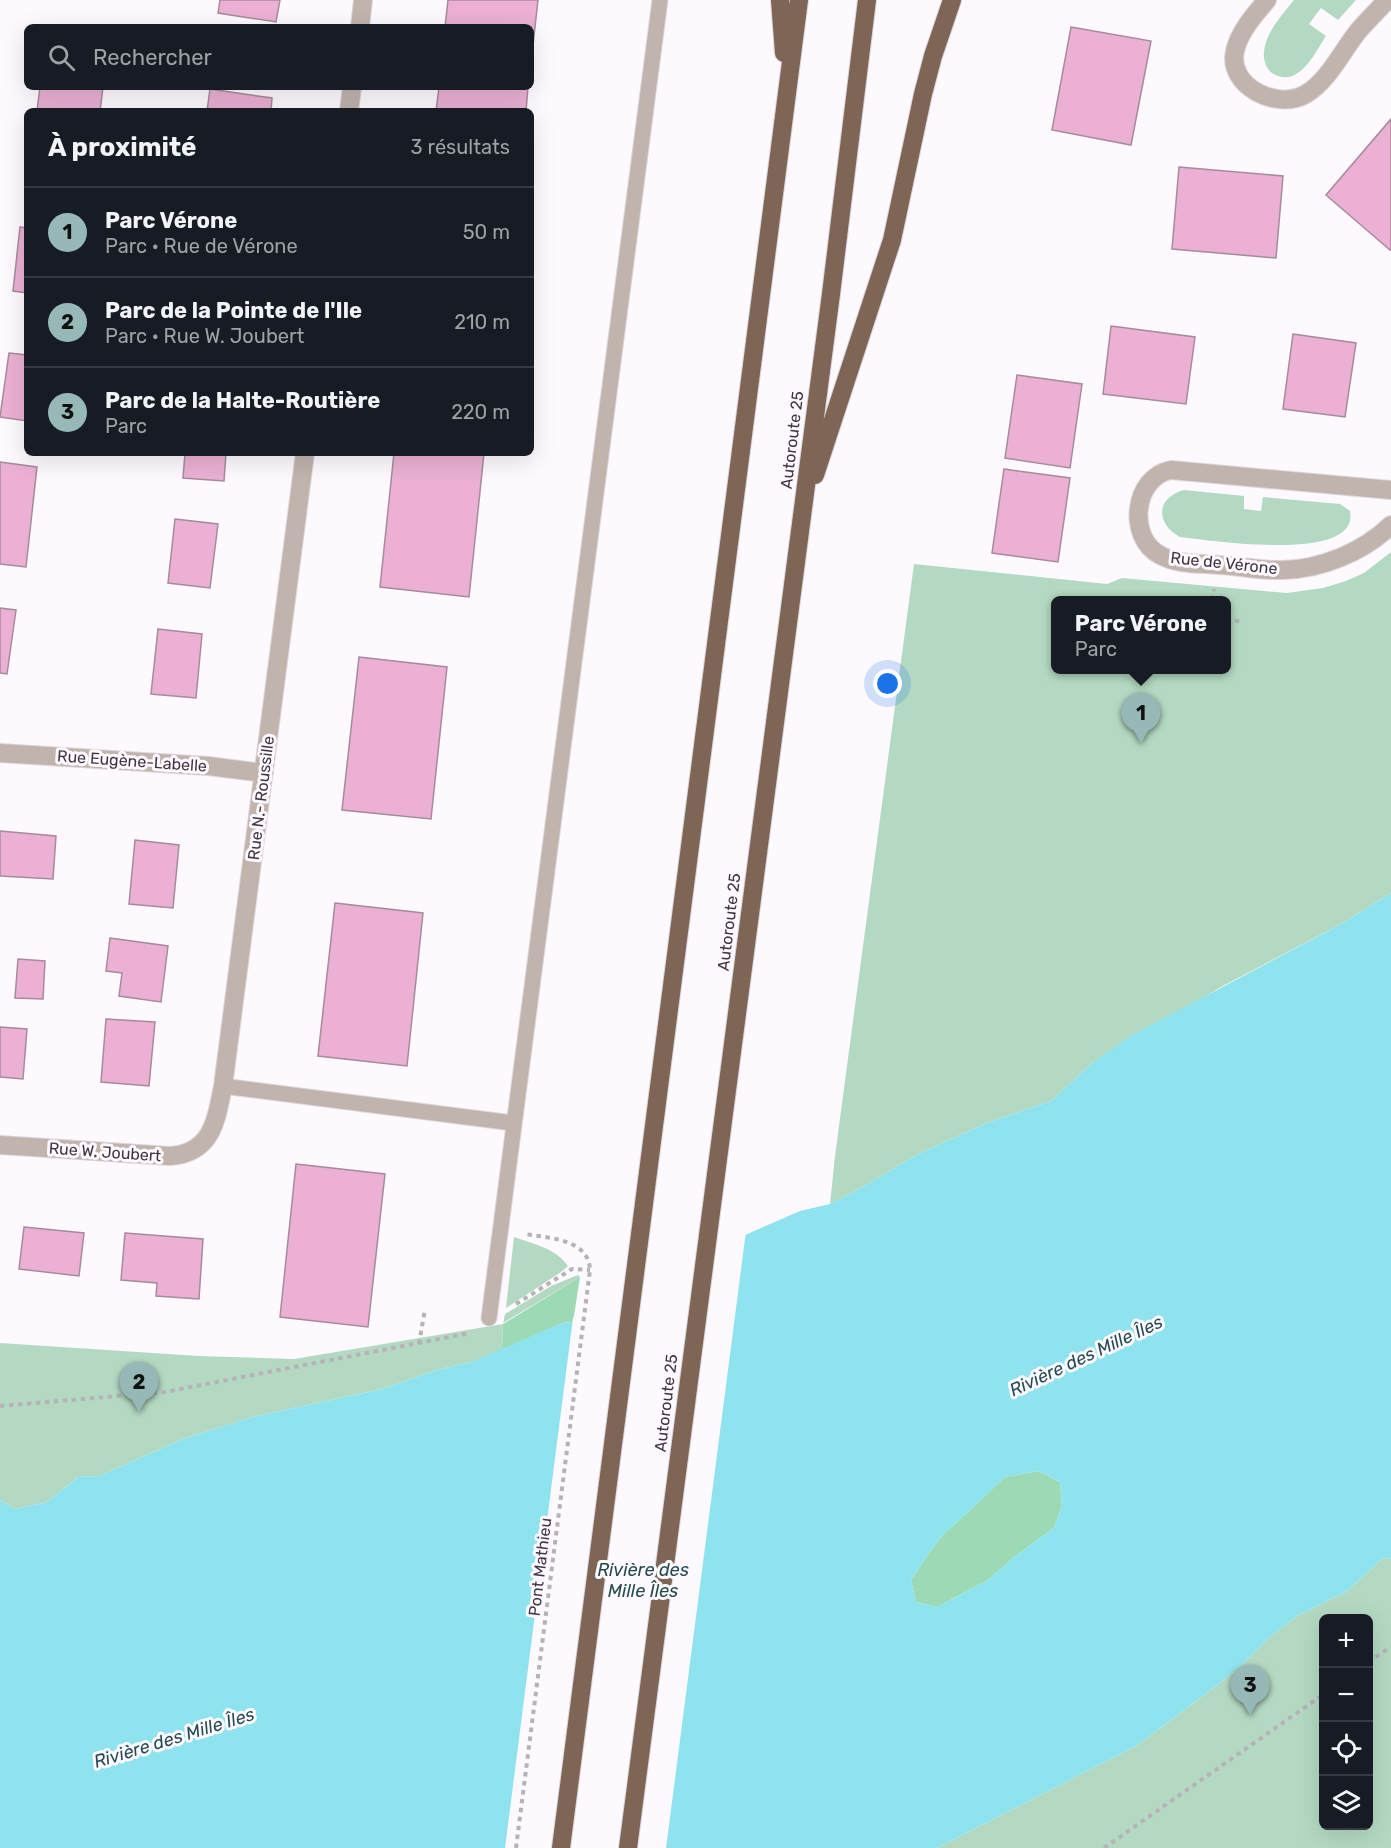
<!DOCTYPE html>
<html lang="fr">
<meta charset="utf-8">
<style>
:root{--surface:#171b24;--page:#20242c;--text:#f1f3f6;--muted:#9ea1a6;--line:#363941;--accent:#96b8b6}
body{margin:0;font-family:Rubik,sans-serif;background:var(--page);color:var(--text)}
.controls{position:absolute;right:18px;bottom:18px;display:grid;overflow:hidden;border-radius:9px;box-shadow:0 6px 24px #0002}
.controls button{width:54px;height:54px;display:grid;place-items:center;padding:0;border:0;border-bottom:2px solid var(--line);background:var(--surface);color:var(--text);font:30px sans-serif}
.you{position:absolute;left:888px;top:684px;width:21px;height:21px;margin:-15px;border:4px solid #fff;border-radius:50%;background:#1a73e8;box-shadow:0 0 0 9px #1a73e833}
.badge{display:grid;place-items:center;width:39px;height:39px;border-radius:50%;background:var(--accent);color:#111;font-size:20px;font-weight:700}
.pin{position:absolute;translate:-50% -50px;filter:drop-shadow(0 2px 3px #0008)}
.pin::after{content:'';position:absolute;top:32px;width:21px;height:18px;background:inherit;clip-path:polygon(0 0,100% 0,50% 100%)}
.popup{position:absolute;left:1051px;top:596px;width:180px;height:78px;box-sizing:border-box;display:grid;place-content:center;border-radius:9px;background:var(--surface);filter:drop-shadow(0 2px 4px #0005);font-size:20px;white-space:nowrap;color:var(--muted)}
.popup b{font-size:22px;color:var(--text)}
.popup::after{content:'';position:absolute;left:50%;top:100%;margin-left:-12px;border:12px solid transparent;border-top-color:var(--surface)}
.list{margin:0;padding:0;list-style:none}
h2{display:flex;justify-content:space-between;align-items:center;height:78px;margin:0;padding:0 24px;font-size:26px}
h2 small{font-size:20px;font-weight:400;color:var(--muted)}
.list li{display:grid;grid-template-columns:39px 1fr auto;gap:18px;align-items:center;box-sizing:border-box;height:90px;padding:0 24px;border-top:2px solid var(--line)}
.list b{display:block;font-size:22px;white-space:nowrap}
.list p{margin:0;font-size:20px;white-space:nowrap;color:var(--muted)}
.list em{font-size:20px;font-style:normal;color:var(--muted)}
.icon{flex:none;width:33px;height:33px;fill:none;stroke:currentColor;stroke-width:2;stroke-linecap:round;stroke-linejoin:round}
.map{position:relative;flex:none;width:1391px;height:1848px;overflow:hidden}
.search{position:absolute;background:var(--surface);box-shadow:0 6px 24px #0002;left:24px;top:24px;width:510px;height:66px;display:flex;align-items:center;gap:15px;box-sizing:border-box;padding:0 21px;border-radius:9px;color:var(--muted);font-size:22px}
.panel{position:absolute;background:var(--surface);box-shadow:0 6px 24px #0002;left:24px;top:108px;width:510px;height:348px;border-radius:9px}
.map>svg:first-child{display:block}
</style>
<div class="map">
<svg width="1391" height="1848" viewBox="0 0 1391 1848">
<rect width="100%" height="100%" fill="#fdf9fe"/>
<path fill="#b4d9c2" fill-rule="evenodd" d="M1294,0H1356L1338,20L1321,8L1309,24L1326,36C1315,53 1298,90 1272,73C1266,69 1263,59 1264,52C1265,33 1283,14 1294,0Z
M1184,490L1244,496V509L1261,511L1263,497L1340,504L1350,511C1361,564 1207,540 1180,537C1156,524 1155,498 1184,490Z
M1391,552V893L1343,923L1221,987L1092,1063L1051,1101L987,1123L918,1154L859,1189L830,1204L835,1156L914,564L1107,584L1122,578L1287,593L1323,588L1346,581L1364,573ZM1056,600H1226V670H1056Z
M514,1237C534,1244 555,1248 568,1266L561,1272L506,1308Z
M578,1275L580,1277L503,1323L502,1350L471,1362L437,1370L382,1389L252,1417L183,1439L99,1476L78,1477L47,1502L15,1509L0,1500V1343L199,1356L294,1359L503,1324L505,1314L551,1286Z
M1383,1558L1391,1559V1848H937L1138,1745L1216,1686L1244,1663L1266,1640L1297,1616L1347,1591ZM1324,1618H1368V1826H1324Z"/>
<path fill="#9bdab5" d="M580,1277L573,1322L562,1323L502,1350L503,1324Z
M1038,1471L1060,1482L1062,1506L1054,1528L1014,1557L988,1580L937,1607L916,1602L911,1580L939,1539L1005,1477Z"/>
<path fill="#8fe3ee" fill-rule="evenodd" d="M1391,893V1559L1383,1558L1347,1591L1297,1616L1266,1640L1244,1663L1216,1686L1138,1745L937,1848H0V1500L15,1509L47,1502L78,1477L99,1476L183,1439L252,1417L382,1389L437,1370L471,1362L562,1323L573,1322L632,1284L800,1211L830,1204L859,1189L918,1154L987,1123L1051,1101L1092,1063L1134,1034L1343,923ZM1038,1471L1060,1482L1062,1506L1054,1528L1014,1557L988,1580L937,1607L916,1602L911,1580L939,1539L1005,1477Z"/>
<path fill="#fdf9fe" d="M746,1231L666,1848H505L573,1318L631,1281Z"/>
<path fill="#ebb0d4" stroke="#a68b9b" stroke-width="1.5" d="M220,0H280L276,22L218,13Z
M448,0H538L531,63V27H445Z
M1071,27L1151,41L1131,145L1052,130Z
M40,87H103L100,111H37Z
M439,87H528L526,111H436Z
M210,89L272,98L271,111H207Z
M1391,119V249L1390,250L1326,195Z
M1179,167L1283,176L1276,258L1172,249Z
M20,227L27,228V293L13,291Z
M1111,326L1195,337L1186,404L1103,394Z
M1293,334L1356,343L1345,417L1283,409Z
M9,353L27,355V421L0,417Z
M1017,375L1082,384L1070,468L1005,458Z
M185,453H226L224,481L183,478Z
M394,453H484L469,597L380,587Z
M0,462L37,467L26,567L0,564Z
M1004,469L1070,478L1058,562L992,553Z
M175,519L218,524L210,588L168,583Z
M0,608L16,610L7,674L0,673Z
M158,629L202,634L196,698L151,694Z
M359,657L447,667L431,819L342,810Z
M0,831L56,836L53,879L0,876Z
M135,840L179,845L173,908L129,904Z
M335,903L423,913L407,1066L318,1056Z
M110,938L168,946L161,1002L119,996L122,973L106,971Z
M18,959L45,961L43,999L15,998Z
M106,1019L155,1022L149,1086L101,1082Z
M0,1027L27,1029L23,1079L0,1077Z
M296,1164L385,1174L368,1327L280,1317Z
M24,1227L84,1233L79,1276L19,1269Z
M125,1233L203,1239L199,1299L156,1296L157,1283L121,1280Z"/>
<g fill="none" stroke-linecap="round" stroke-linejoin="round">
<g stroke="#dbd6dc" stroke-width="17">
<path id="service" d="M223,1086L513,1123
M489,1318L660,0"/>
</g>
<g stroke="#dbd6dc" stroke-width="20">
<path id="minor" d="M1267,0C1255,14 1239,32 1235,51C1227,86 1277,111 1306,94C1329,80 1342,51 1359,30C1368,20 1378,10 1387,0
M360,27L363,0
M349,111L352,87
M1391,490L1171,470C1133,477 1127,538 1160,555C1178,565 1200,563 1219,565C1240,566 1262,571 1283,570C1322,569 1363,552 1391,525
M0,753L208,766L264,773
M0,1145L170,1156C212,1153 216,1121 223,1086L305,453"/>
</g>
<g stroke="#dbd6dc" stroke-width="20">
<path id="motorway" d="M780,0L784,53
M815,475L892,240L923,94L933,56L952,0
M561,1848L799,0
M628,1848L831,294L867,0"/>
</g>
<path stroke="#b7b1b8" stroke-width="4" stroke-dasharray="4.5 4.5" stroke-linecap="butt" d="M1212,600L1214,589
M1226,619L1244,622
M516,1304L572,1269L590,1270
M419,1344L425,1309
M0,1406L165,1392L470,1333
M1368,1662L1391,1647
M516,1848L590,1270C589,1239 549,1238 525,1234
M1104,1848L1324,1694"/>
<use href="#service" stroke="#c1b4ad" stroke-width="15"/>
<use href="#minor" stroke="#c1b4ad" stroke-width="18"/>
<use href="#motorway" stroke="#7e6555" stroke-width="18"/>
</g>
<g text-anchor="middle" dominant-baseline="central" stroke-width="6" stroke-linejoin="round" paint-order="stroke">
<g font-size="16" fill="#3e3640" stroke="#fdf9fe">
<text transform="translate(792 440) rotate(-83)">Autoroute 25</text>
<text transform="translate(1224 563) rotate(6)">Rue de Vérone</text>
<text transform="translate(132 761) rotate(4)">Rue Eugène-Labelle</text>
<text transform="translate(261 798) rotate(-83)">Rue N.- Roussille</text>
<text transform="translate(729 922) rotate(-83)">Autoroute 25</text>
<text transform="translate(105 1152) rotate(4)">Rue W. Joubert</text>
<text transform="translate(666 1403) rotate(-83)">Autoroute 25</text>
<text transform="translate(540 1567) rotate(-83)">Pont Mathieu</text>
</g>
<g font-size="18" font-style="italic" fill="#244c50" stroke="#fdf9fe">
<text transform="translate(1086 1356) rotate(-25)">Rivière des Mille Îles</text>
<text x="643" y="1570">Rivière des<tspan x="643" dy="21">Mille Îles</tspan></text>
<text transform="translate(174 1738) rotate(-17)">Rivière des Mille Îles</text>
</g>
</g>
</svg>
<div class="controls">
<button>+</button>
<button>−</button>
<button><svg class="icon" aria-label="locate" viewBox="0 0 24 24"><circle cx="12" cy="12" r="6"/><path d="M12 2v4M12 18v4M2 12h4M18 12h4"/></svg></button>
<button><svg class="icon" aria-label="layers" viewBox="0 0 24 24"><path d="M12 4l9 5-9 5-9-5zM3 14l9 5 9-5"/></svg></button>
</div>
<div class="you"></div>
<div class="pin badge" style="left:1141px;top:743px">1</div>
<div class="popup"><b>Parc Vérone</b>Parc</div>
<div class="pin badge" style="left:139px;top:1412px">2</div>
<div class="pin badge" style="left:1250px;top:1715px">3</div>
<div class="search"><svg class="icon" aria-label="search" viewBox="0 0 24 24"><circle cx="10" cy="10" r="6"/><path d="M15 15l6 6"/></svg>Rechercher</div>
<section class="panel">
<h2>À proximité<small>3 résultats</small></h2>
<ul class="list">
<li><span class="badge">1</span><div><b>Parc Vérone</b><p>Parc · Rue de Vérone</p></div><em>50 m</em></li>
<li><span class="badge">2</span><div><b>Parc de la Pointe de l'Ile</b><p>Parc · Rue W. Joubert</p></div><em>210 m</em></li>
<li><span class="badge">3</span><div><b>Parc de la Halte-Routière</b><p>Parc</p></div><em>220 m</em></li>
</ul>
</section>
</div>
